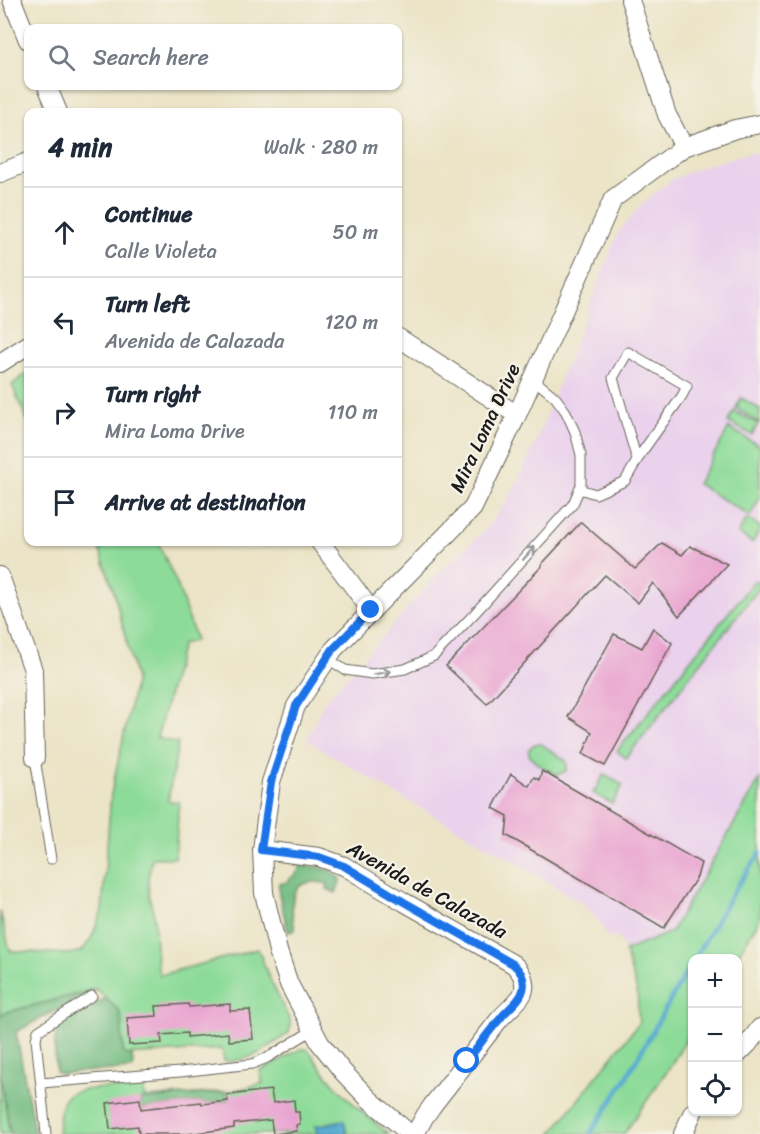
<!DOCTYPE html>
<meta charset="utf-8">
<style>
:root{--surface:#fff;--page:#f6f6f7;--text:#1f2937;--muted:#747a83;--line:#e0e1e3}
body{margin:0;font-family:Sriracha,sans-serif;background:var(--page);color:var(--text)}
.controls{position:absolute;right:18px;bottom:18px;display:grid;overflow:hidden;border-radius:12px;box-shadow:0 2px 4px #0004}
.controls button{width:54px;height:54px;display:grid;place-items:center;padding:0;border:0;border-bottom:2px solid var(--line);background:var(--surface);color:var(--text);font:30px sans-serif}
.stop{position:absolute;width:18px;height:18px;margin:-14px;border:4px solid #1a73e8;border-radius:50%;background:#fff}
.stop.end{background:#1a73e8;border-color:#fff;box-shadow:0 2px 6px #0008}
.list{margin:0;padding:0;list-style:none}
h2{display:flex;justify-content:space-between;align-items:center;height:78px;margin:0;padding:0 24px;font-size:26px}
h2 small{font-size:20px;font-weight:400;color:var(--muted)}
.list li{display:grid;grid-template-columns:39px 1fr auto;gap:18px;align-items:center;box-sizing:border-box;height:90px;padding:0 24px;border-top:2px solid var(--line)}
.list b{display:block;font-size:22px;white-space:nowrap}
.list p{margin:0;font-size:20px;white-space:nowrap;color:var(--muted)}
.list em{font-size:20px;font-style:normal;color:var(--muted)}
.icon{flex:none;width:33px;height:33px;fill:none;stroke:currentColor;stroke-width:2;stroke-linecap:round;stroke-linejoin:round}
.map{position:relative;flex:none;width:760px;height:1134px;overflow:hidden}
.search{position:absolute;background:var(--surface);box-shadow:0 2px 4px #0004;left:24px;top:24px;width:378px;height:66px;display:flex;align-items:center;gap:15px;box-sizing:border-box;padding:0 21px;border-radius:12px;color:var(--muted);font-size:22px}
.panel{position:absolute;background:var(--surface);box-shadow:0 2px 4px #0004;left:24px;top:108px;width:378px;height:438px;border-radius:12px}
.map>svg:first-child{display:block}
</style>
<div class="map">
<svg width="760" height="1134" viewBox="0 0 760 1134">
<rect width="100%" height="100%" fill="#f7f3e8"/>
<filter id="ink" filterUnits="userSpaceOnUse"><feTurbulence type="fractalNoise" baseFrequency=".0167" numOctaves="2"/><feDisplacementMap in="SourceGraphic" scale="12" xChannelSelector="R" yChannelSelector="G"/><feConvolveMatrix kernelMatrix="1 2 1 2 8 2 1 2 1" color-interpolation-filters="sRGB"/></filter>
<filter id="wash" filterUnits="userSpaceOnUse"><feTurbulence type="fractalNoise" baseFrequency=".008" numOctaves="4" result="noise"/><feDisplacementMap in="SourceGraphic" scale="24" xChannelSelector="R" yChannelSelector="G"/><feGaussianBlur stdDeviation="1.35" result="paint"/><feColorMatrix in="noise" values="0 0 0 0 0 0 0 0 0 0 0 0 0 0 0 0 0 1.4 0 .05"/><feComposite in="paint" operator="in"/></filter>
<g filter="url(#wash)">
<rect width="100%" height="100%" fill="#ebe4c7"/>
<path fill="#ead1ec" d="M753,152L760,157V779L671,932L625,951L617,936L608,939L602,926L585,905L509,858L401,797L307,740L323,704L438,574L486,529L507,501L534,447L618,233L636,211L650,197L673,179L707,165Z"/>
<path fill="#8ddb99" stroke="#547c5a" stroke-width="1.5" d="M28,372V422L12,385Z
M741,398L760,409L759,423L736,408Z
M734,411L758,424L752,435L728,422Z
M729,428L760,446V498L750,516L697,484Z
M747,518L760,527V530L752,543L738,533Z
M97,542H158L177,584L196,640L182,644L157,738L178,743L168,801L179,802L175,858H152L148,879L149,896L154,915L157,964L160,975L258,949L269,977L290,1021V1028L289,1033C269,1047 250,1063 224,1061L222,1049L126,1055L123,1052L121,1015L118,1010L96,989L0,1014V911L10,951L69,954L82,951L91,939L102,911L111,794L136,679L114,592Z
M755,580L760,584V587L626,758L617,751Z
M535,744H541L566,761L567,768L566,771L557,775C548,770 515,755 535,744Z
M604,775L623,785L612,804L593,793Z
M760,779V919L736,958H692V1030L671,1065L624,1134H551L639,1023L637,991L625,951L671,932Z
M301,1049H306L310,1052C331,1085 358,1110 389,1134H58C59,1125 59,1104 66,1097C76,1086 125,1088 141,1087L143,1090L145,1098L233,1091L263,1083L260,1071Z
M0,1073L10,1134H0Z"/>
<path fill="#72bb81" stroke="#476c4e" stroke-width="1.5" d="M299,866C314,866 330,867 341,879L336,893L327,889L328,884C290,874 289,901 295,930L288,932L279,894V883H285L298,872Z
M96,989L16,1032L35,1134H10L0,1073V1014Z
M105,998L118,1010L121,1015L123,1051L126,1055H132L133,1065L132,1069L77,1072L60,1074L56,1072C56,1061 52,1038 58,1030C64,1020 95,1005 105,998Z
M225,1092L227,1095L228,1101L202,1104L201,1102L141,1109L140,1099Z"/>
<path fill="#54aad0" stroke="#386376" stroke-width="1.5" d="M344,1120L347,1134H317L315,1126Z"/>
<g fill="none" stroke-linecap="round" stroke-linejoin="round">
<path stroke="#54aad0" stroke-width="4.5" d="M695,958L733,892L760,853
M590,1134L624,1082L692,962"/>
</g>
<g id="blocks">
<path fill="#e9a3d0" d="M581,522L635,569L662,543L682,555L690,546L727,564L679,616L653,583L638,603L605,575L487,704L446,666L542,566L541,565Z
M653,628L672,643L605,766L583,754L592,732L568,717L614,634L642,648Z
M542,771L701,863L697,877L664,928L506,835L508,816L493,808L511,774L529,786L534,777L539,780Z
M188,1004L189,1007L230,1004V1011L250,1010L253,1039L229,1041L228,1033L187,1037V1033L161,1035L162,1043L129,1045L127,1018L157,1016L156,1006Z
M271,1090L273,1103L294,1100L295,1112H299L300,1124L296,1125L297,1131L273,1134L271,1120L234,1124V1128L187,1134H139L138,1126L110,1129L107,1103L140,1099L141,1109L201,1102L202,1104L228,1101L227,1095Z"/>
</g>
</g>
<g filter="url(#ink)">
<use href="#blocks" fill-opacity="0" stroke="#646258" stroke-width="1.5"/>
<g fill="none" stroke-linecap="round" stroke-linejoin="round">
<g stroke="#646258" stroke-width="11">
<path id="service" d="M579,489L596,494L625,481L642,452L682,396L687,386L628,352L613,378L637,460
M327,658L345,670L372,674L405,669L434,656L475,613L573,504L581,485V455L575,432L566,412L555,397L533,379
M35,758L51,859
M41,1083L180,1072L252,1064L267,1058L313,1030
M46,1134L36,1039L38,1031L92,996"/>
</g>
<g stroke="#646258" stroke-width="20">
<path id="minor" d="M12,0L28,40
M630,0L667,115L684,147
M47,86L58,112
M0,173L28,162
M399,338L517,415
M0,363L28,345
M320,542L371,610
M0,576L33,670L35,758
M262,850L319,857L344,866L404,902L513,964C521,971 527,981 523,993C519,1002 505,1012 498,1021C476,1049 454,1078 432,1106L425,1116L415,1134
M738,1054L748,1044L760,1028
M410,1134L369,1099L343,1072L320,1043L289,984L278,951L264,893L262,850L271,782L296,706L334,649L473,508L517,415L613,199L684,147L735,129L760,124
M683,1134L693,1112"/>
</g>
<use href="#service" stroke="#fff" stroke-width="9"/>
<use href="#minor" stroke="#fff" stroke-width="18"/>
</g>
<defs><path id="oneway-shaft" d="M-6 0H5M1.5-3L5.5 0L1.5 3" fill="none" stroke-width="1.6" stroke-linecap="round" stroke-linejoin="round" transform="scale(1.5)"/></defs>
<g stroke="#999">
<use href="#oneway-shaft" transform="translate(529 553) rotate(-48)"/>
<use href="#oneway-shaft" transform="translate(382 673) rotate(-9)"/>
</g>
</g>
<g fill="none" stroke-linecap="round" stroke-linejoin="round" filter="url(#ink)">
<path stroke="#1a73e8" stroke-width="8" d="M371,610L333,649L296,706L271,782L261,850L319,857L344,866L404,902L513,964C522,972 527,981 522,993C518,1003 506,1010 500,1019C488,1032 478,1047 467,1061"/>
</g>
<g text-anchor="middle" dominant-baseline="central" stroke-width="4.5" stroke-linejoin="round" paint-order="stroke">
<g font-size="20" fill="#1c1c1c" stroke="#f7f3e8">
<text transform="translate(485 428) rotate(-65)">Mira Loma Drive</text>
<text transform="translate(427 890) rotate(29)">Avenida de Calazada</text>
</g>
</g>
</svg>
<div class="controls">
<button>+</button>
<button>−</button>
<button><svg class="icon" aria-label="locate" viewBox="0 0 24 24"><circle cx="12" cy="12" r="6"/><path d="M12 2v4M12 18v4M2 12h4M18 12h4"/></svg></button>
</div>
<div class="stop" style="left:467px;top:1061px"></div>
<div class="stop end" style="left:371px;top:610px"></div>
<div class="search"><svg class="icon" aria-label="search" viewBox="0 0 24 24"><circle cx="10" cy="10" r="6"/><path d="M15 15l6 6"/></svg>Search here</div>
<section class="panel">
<h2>4 min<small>Walk · 280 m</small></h2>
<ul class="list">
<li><svg class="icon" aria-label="ahead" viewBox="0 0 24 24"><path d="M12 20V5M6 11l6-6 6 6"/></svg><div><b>Continue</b><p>Calle Violeta</p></div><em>50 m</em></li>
<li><svg class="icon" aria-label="left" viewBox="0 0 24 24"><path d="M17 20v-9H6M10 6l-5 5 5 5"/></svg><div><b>Turn left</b><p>Avenida de Calazada</p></div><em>120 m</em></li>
<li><svg class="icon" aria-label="right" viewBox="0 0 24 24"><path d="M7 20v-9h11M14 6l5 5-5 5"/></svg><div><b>Turn right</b><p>Mira Loma Drive</p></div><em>110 m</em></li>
<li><svg class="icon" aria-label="arrive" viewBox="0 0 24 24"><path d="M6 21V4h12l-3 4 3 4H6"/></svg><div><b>Arrive at destination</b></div></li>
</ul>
</section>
</div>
